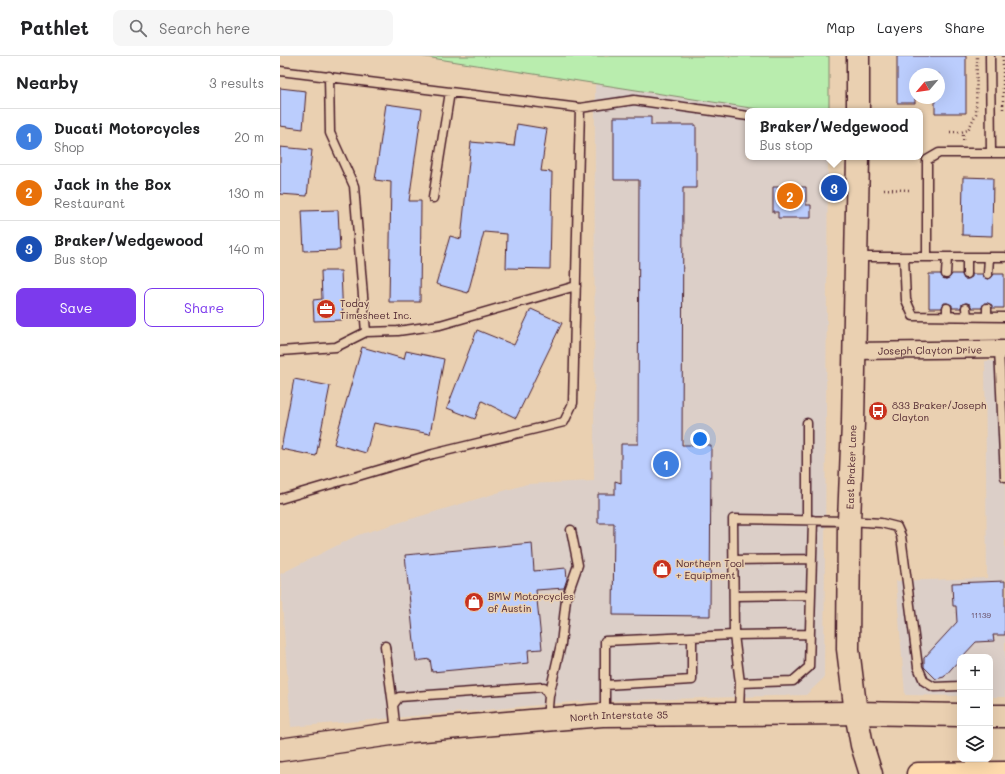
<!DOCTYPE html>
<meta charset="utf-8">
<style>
:root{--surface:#fff;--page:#f6f6f6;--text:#202124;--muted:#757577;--line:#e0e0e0;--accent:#7c3aed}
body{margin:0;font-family:Mali,sans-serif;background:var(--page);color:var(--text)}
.controls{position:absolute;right:12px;bottom:12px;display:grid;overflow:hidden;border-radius:8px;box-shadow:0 4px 16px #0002}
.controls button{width:36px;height:36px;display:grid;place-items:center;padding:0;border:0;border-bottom:1px solid var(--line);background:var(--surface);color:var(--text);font:20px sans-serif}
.compass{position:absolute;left:629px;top:12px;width:36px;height:36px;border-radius:50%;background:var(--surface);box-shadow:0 4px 16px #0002;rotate:241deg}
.you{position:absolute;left:420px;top:383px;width:14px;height:14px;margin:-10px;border:3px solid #fff;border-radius:50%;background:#1a73e8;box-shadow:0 0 0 6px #1a73e833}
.badge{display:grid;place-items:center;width:26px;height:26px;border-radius:50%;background:var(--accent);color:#fff;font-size:13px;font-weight:700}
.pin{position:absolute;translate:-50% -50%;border:2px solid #fff;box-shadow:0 1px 4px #0006}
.popup{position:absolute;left:465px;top:52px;width:178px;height:52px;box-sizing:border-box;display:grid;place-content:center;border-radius:8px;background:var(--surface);filter:drop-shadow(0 1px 3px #0005);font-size:13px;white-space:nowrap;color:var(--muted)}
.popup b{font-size:15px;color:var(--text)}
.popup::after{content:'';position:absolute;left:50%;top:100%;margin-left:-8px;border:8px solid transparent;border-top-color:var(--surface)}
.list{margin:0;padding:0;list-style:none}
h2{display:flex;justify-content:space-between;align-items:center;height:52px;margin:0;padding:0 16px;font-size:17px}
h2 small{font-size:13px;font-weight:400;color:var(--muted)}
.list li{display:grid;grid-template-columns:26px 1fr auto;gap:12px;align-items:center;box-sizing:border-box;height:56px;padding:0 16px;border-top:1px solid var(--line)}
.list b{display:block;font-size:15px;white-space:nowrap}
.list p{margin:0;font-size:13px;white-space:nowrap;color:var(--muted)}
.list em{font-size:13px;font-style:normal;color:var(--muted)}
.actions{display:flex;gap:8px;padding:12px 16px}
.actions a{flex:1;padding:9px 0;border:1px solid var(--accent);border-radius:8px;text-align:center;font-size:14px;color:var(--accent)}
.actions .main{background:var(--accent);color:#fff}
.icon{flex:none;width:22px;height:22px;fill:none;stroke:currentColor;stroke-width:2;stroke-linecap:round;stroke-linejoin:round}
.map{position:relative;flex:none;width:725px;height:718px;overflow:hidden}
header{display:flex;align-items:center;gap:24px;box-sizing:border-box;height:56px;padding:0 20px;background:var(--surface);border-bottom:1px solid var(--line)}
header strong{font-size:19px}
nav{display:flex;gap:22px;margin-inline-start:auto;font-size:14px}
.search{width:280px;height:36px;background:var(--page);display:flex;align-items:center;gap:10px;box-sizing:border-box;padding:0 14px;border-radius:8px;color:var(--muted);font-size:15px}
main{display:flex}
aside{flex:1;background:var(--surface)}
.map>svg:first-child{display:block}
</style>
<header>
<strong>Pathlet</strong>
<div class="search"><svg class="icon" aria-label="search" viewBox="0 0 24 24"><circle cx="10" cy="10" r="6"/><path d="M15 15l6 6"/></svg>Search here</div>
<nav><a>Map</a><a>Layers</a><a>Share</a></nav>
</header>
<main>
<aside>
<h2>Nearby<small>3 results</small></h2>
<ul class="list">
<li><span class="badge" style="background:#3f7fe0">1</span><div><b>Ducati Motorcycles</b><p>Shop</p></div><em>20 m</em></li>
<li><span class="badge" style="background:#e8710a">2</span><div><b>Jack in the Box</b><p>Restaurant</p></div><em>130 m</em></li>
<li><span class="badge" style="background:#1a4fb4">3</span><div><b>Braker/Wedgewood</b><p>Bus stop</p></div><em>140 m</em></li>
</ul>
<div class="actions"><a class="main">Save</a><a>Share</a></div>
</aside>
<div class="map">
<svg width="725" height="718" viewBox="0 0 725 718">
<rect width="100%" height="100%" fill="#ead0b1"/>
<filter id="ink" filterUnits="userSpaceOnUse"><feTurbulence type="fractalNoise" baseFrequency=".025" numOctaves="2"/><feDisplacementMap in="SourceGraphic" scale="8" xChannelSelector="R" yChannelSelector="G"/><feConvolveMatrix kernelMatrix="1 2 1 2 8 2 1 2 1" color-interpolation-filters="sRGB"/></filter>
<g filter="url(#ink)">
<path fill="#dccfc8" d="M315,28L490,55H468V101H548L544,622L526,639L293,646L11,671L0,518L78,479L247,428L314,425Z
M705,305H725V641H710V601H680V640L625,639L616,525L707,522Z"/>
<path fill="#b9edae" stroke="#82866c" d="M139,0H549V55H490Z"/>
<path fill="#bbcdfd" stroke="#4a1f2b" d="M617,0H686V57H655V42H659V18H635V47H617Z
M0,32L26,35L23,73L0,70Z
M106,48L142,53L129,145H141L140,246H109L111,126L95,124Z
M334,61H371V69H416V132H403L402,389H431L430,560L333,559L334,467H318V438H335V425L341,427V388H358L359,124H334Z
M237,68L267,73L261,115L272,116L270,213L226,212L227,178L204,176L188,237L156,228L170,180L181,183L191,86L234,90Z
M0,91L32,94L27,140L0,138Z
M683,121L713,122L712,180L682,179Z
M493,131H526V149H531V162H498V156H493Z
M58,154L60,194L24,195L22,155Z
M41,215H61L63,264L34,265L33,244L42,243Z
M649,218H661L663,222L666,223L670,221L672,218H682L684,223H687L692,221V218H703L705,222L708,223L712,221L714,218H724V252H712V249L707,247H704L702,252H692L690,248L686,247L682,248L681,252H672V249L667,247H664L662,252H649Z
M251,253L282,267L236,362L202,345L195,363L167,352L197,274L234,289Z
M82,291L124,303L126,295L164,303L150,378L94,367L86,397L54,388Z
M14,323L50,330L36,400L1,393Z
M252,487L254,515L286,512L287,523L284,532L256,534L262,593L248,594L249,607L152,616L150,603L136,605L125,499Z
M725,525V579H713L714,585L696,586L682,601H680V603L664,621L656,623L644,611V602L677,566L676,550H673L672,527Z"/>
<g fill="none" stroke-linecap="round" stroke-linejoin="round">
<g stroke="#4a1f2b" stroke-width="11">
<path id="service" d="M0,15L300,52L354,44L468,60
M49,20L50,77L74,130L86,276
M711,97H725
M153,142L170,36
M577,201H647V104L659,97H711L710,0
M624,201L626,244L633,260L725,261
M647,201H725
M666,218L667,201
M687,218V201
M708,218L709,201
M667,252V261
M686,252L687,261
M707,261V252
M719,293L725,421
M0,295L56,291L86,276L118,275L160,269L296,230
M527,367V464
M0,443L153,398L284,366L293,347L300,52
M453,504L532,503
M454,540L531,539
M105,590L113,649
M460,627L513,625L529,611L533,464
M325,629L412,624V581
M269,640L281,588L286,543L298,509L291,474
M459,657L460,627L454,579L530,578
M325,658V585L454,579L453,463L569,465L601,467L617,471L621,480L638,611L644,625L654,631L680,630
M116,677L113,649L119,641L264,631L269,640L267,663"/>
</g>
<g stroke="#4a1f2b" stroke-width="19">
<g id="minor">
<path id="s1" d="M574,295L725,293"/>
</g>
</g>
<g stroke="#4a1f2b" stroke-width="25">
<g id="secondary">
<path d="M578,0V55"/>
<path d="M578,101L573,367L569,465L568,593L576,657L582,689L591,718"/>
<path d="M710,660H725"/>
<path id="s2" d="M0,694L132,675L322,659L576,657L680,659"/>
</g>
</g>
<g stroke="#4a1f2b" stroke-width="25">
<path id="motorway" d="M638,718L725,717"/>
</g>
<path stroke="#4a1f2b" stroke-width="2.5" stroke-dasharray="1 3" stroke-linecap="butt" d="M723,53V0
M670,76H681L688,74L696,58L697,0
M683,84V76
M604,133L629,134"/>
<use href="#service" stroke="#ead0b1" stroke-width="8"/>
<use href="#minor" stroke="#ead0b1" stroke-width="16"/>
<use href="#secondary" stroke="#ead0b1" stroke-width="22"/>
<use href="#motorway" stroke="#fedbac" stroke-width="22"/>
</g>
</g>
<defs>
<g id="office-disc" transform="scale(1)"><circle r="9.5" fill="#c8321e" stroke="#ead0b1"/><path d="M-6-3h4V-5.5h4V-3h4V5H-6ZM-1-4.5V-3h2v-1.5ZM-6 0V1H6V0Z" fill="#fff"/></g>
<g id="bus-disc" transform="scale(1)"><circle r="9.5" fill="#c8321e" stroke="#ead0b1"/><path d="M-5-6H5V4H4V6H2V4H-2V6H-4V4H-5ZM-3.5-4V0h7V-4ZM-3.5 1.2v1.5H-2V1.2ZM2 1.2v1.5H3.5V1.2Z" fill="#fff"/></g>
<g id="shop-disc" transform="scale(1)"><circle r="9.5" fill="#c8321e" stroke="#ead0b1"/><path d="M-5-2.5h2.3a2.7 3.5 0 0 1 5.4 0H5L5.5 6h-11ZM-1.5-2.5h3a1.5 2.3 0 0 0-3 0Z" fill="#fff"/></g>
</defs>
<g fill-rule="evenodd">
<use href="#office-disc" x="46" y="253"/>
<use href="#bus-disc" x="598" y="355"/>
<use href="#shop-disc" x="382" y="513"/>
<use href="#shop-disc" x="194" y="546"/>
</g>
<g text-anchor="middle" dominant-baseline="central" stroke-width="3" stroke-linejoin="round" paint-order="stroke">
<g font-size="8" fill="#664a60">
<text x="701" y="559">11139</text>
</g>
<g font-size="10" fill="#4a1f2b" stroke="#ead0b1" text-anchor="start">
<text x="60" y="247">Today<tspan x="60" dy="12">Timesheet Inc.</tspan></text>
<text x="612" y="349">833 Braker/Joseph<tspan x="612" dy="12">Clayton</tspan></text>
<text x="396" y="507">Northern Tool<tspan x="396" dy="12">+ Equipment</tspan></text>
<text x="208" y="540">BMW Motorcycles<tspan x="208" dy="12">of Austin</tspan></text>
</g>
<g font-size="10" fill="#4a1f2b" stroke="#ead0b1">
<text stroke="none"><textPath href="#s1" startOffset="76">Joseph Clayton Drive</textPath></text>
<text transform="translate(571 411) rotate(-88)">East Braker Lane</text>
<text stroke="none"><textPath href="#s2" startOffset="341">North Interstate 35</textPath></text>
</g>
</g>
</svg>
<div class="controls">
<button>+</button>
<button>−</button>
<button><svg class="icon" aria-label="layers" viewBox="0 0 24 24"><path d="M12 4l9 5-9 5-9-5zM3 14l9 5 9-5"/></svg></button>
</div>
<svg class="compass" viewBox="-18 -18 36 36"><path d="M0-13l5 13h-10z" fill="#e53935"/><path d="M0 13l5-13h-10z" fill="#757577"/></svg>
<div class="you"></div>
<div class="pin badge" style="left:386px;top:408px;background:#3f7fe0">1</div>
<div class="pin badge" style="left:510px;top:140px;background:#e8710a">2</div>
<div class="pin badge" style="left:554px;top:132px;background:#1a4fb4">3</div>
<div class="popup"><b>Braker/Wedgewood</b>Bus stop</div>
</div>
</main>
